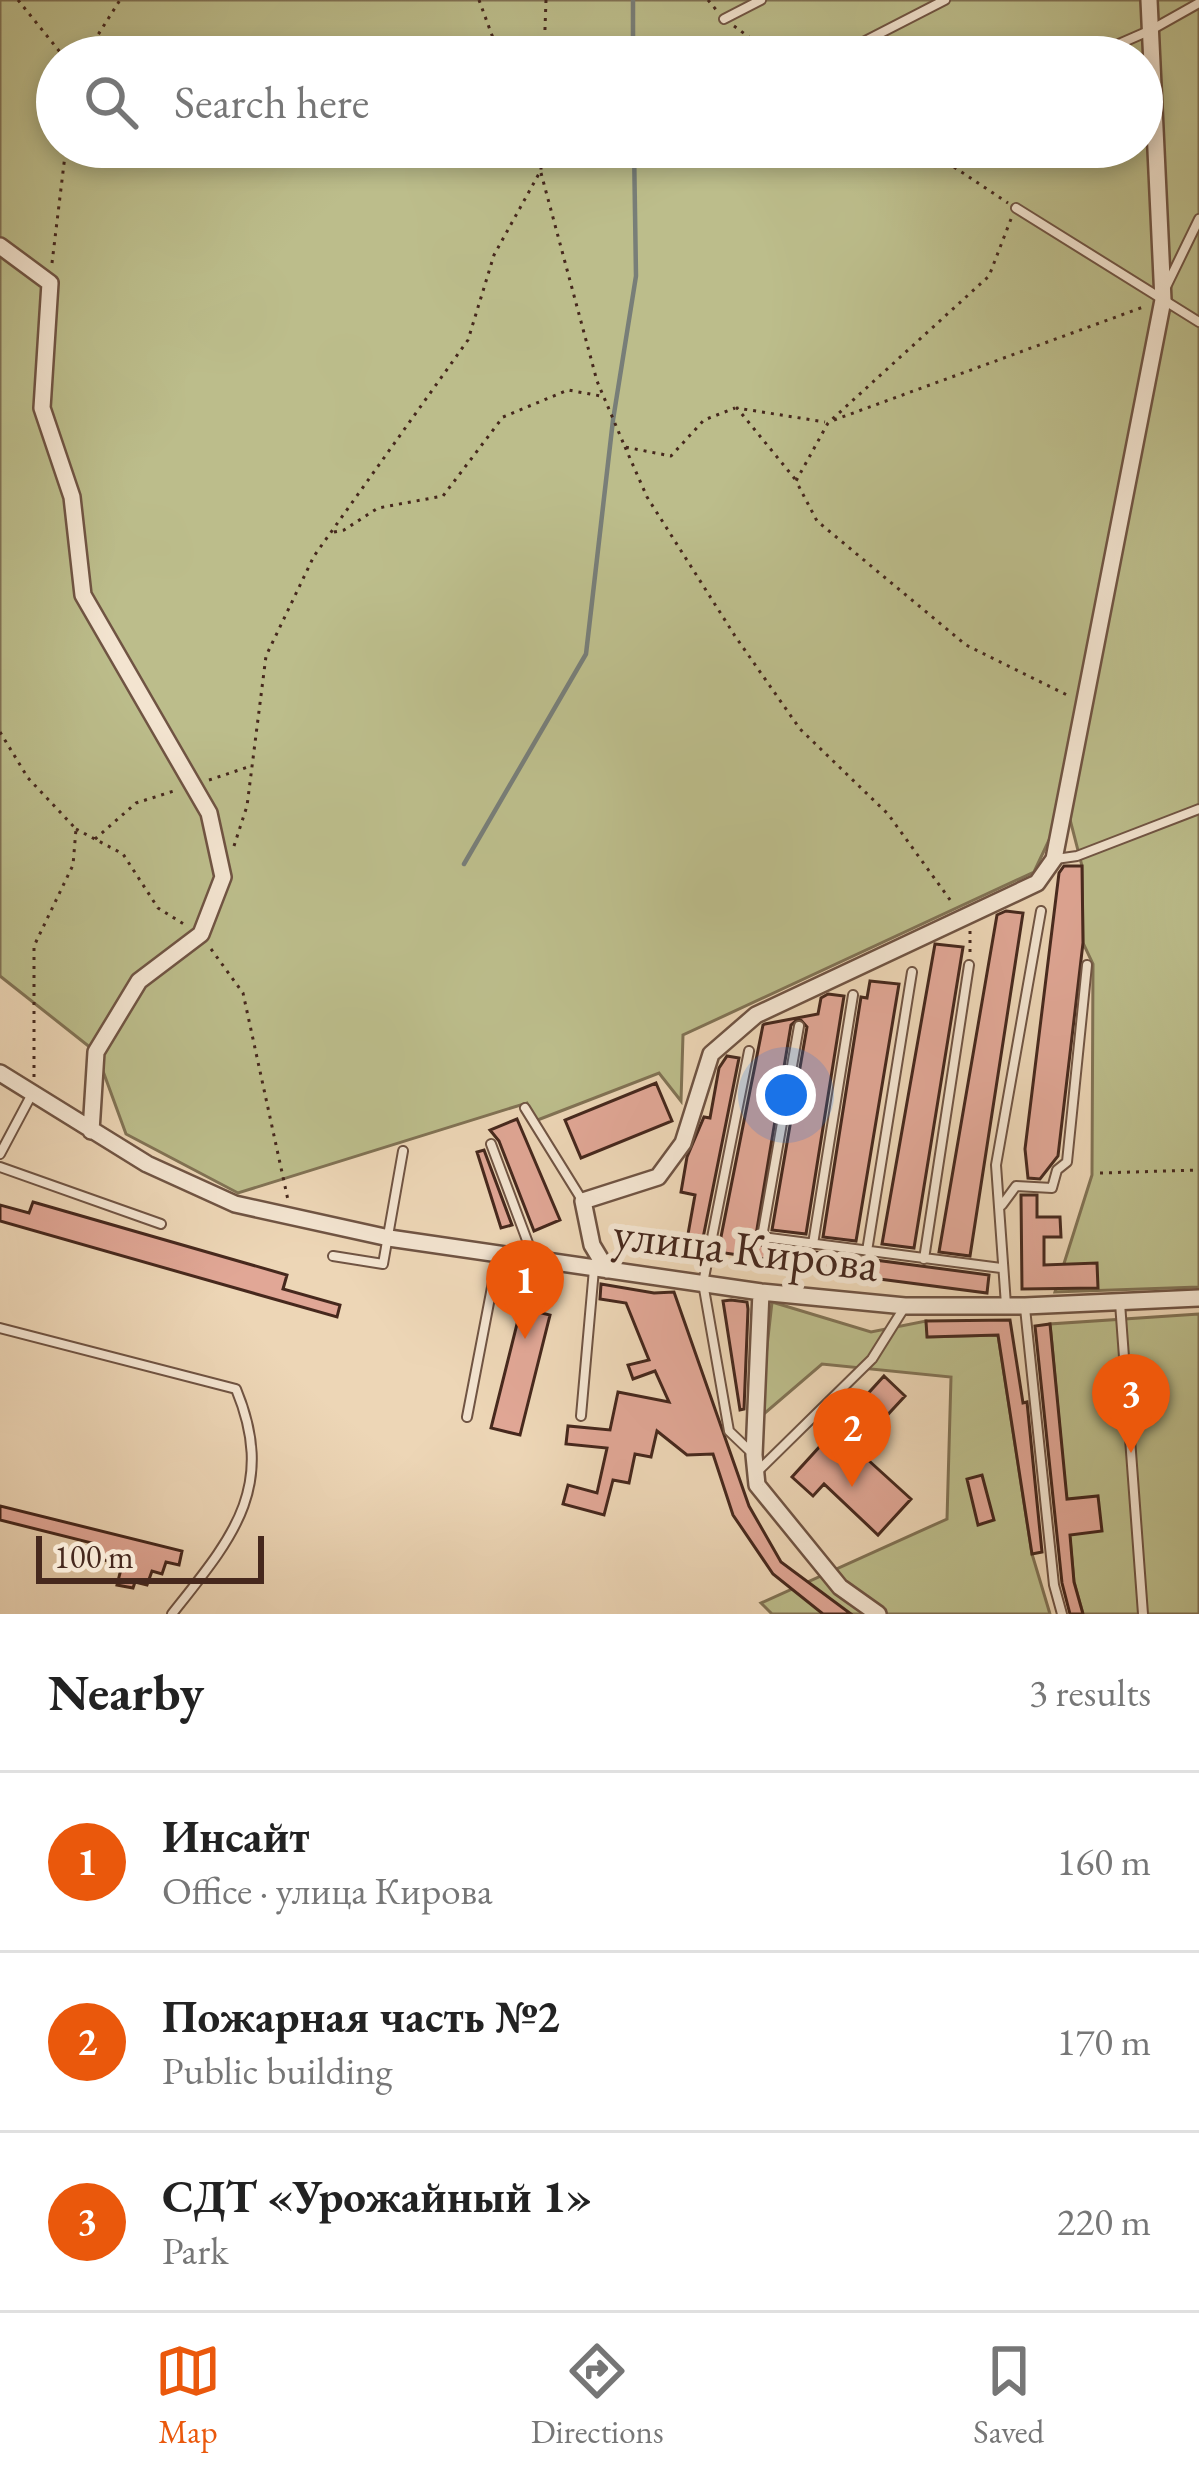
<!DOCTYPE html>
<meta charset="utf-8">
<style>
:root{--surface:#fff;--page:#f2f2f2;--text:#222;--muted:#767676;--line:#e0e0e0;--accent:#ea580c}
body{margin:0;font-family:"EB Garamond",serif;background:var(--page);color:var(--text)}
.scale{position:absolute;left:36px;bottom:30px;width:228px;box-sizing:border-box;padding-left:12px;border:6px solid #46281d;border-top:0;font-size:33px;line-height:42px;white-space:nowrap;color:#46281d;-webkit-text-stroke:9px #f3e4d0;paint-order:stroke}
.you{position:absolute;left:786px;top:1095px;width:42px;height:42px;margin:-30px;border:9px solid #fff;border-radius:50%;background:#1a73e8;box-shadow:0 0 0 18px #1a73e833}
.badge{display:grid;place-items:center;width:78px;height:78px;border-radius:50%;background:var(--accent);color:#fff;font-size:39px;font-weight:700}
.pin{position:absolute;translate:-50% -99px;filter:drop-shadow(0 3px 6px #0008)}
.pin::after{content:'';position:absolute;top:63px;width:42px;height:36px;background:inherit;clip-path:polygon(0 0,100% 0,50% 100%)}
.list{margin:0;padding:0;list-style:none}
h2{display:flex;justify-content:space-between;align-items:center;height:156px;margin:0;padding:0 48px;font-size:51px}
h2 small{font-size:39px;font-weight:400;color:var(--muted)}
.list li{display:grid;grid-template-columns:78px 1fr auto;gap:36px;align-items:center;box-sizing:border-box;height:180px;padding:0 48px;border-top:3px solid var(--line)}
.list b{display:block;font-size:45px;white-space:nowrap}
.list p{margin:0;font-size:39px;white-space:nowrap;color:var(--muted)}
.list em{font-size:39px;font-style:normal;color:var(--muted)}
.icon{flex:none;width:66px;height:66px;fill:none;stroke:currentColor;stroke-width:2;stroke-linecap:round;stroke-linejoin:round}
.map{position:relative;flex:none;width:1199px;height:1614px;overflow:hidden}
.search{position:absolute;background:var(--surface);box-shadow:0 6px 18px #0003;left:36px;right:36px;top:36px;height:132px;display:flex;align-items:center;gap:30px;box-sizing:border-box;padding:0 42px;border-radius:66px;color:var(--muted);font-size:45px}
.sheet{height:696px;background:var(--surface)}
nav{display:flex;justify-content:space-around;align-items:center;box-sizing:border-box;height:168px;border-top:3px solid var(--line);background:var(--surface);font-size:33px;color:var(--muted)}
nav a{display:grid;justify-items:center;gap:6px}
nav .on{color:var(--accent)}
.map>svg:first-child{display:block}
</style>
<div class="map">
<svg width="1199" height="1614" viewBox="0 0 1199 1614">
<rect width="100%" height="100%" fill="#edd6b6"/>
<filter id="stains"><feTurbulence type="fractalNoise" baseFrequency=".00167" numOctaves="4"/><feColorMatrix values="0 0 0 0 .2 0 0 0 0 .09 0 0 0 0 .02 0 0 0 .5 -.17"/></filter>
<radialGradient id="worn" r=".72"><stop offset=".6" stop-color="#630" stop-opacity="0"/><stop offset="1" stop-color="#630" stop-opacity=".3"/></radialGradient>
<path fill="#bcbd8b" stroke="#817254" stroke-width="3" fill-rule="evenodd" d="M0,0H1199V1287L1055,1292L1092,1175L1093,964L1083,943L1082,866L1066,804L1034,872L683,1035L681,1101L659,1073L535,1121L527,1103L238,1193L126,1134L96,1052L0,976ZM57,57H1142V147H57Z
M772,1302L871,1332L926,1321L928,1337L998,1335L1032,1554L1050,1614H772L761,1603L947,1519L951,1377L822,1364L759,1418Z
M1199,1314V1614H1083L1074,1582L1050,1324Z"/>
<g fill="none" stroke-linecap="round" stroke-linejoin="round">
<path stroke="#787e78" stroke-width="4.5" d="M633,0V57
M464,864L586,654L613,420L636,276L634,147"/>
</g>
<path fill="#e1a796" stroke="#46281d" stroke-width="3" d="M1064,866H1082L1083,943L1058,1156L1040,1179L1028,1178L1025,1149L1059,873Z
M1006,911L1023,913L970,1256L939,1252L997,915Z
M935,944L963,947L914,1248L882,1244Z
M870,981L899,984L856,1241L823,1237L861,997L867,998Z
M828,994L844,996L806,1234L772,1230L807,1027L799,1018L791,1025L755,1241L761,1245L989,1275L987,1293L764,1264L765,1259L718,1252L763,1025L765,1024L818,1014L821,998Z
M727,1056L739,1058L700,1253L685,1251L695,1195L681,1192L687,1157L704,1117L710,1118L719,1068Z
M656,1083L672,1121L581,1158L565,1120Z
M517,1119L560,1220L534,1231L499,1141L490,1130Z
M484,1150L512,1225L501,1228L477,1152Z
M1021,1195H1037V1217H1060L1061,1237H1044V1265L1097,1263L1098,1288L1022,1289Z
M33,1202L287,1275L283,1289L340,1305L337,1317L0,1221V1205L29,1213Z
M601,1284L654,1293L674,1292L749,1506L781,1562L851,1614H823L773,1574L733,1515L713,1454L687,1455L657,1431L651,1457L635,1454L629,1483L613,1480L604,1515L563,1504L568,1485L597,1493L607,1448L566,1444L568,1426L610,1430L618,1392L669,1402L655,1371L633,1379L628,1365L649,1360L626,1303L600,1299Z
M731,1300L747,1302L748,1309L744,1409L740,1410L723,1301Z
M521,1308L550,1315L520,1435L491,1428Z
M1010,1320L1023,1403L1027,1402L1042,1552L1032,1554L998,1335L927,1337L926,1321Z
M1050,1324L1067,1499L1098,1496L1102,1531L1070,1535L1074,1582L1083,1614H1070L1062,1583L1035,1326Z
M884,1376L905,1396L856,1449L911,1499L878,1535L824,1484L813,1496L792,1477Z
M982,1475L994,1520L978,1525L967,1479Z
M0,1506L182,1551L179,1565L166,1562L162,1574L152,1571L147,1585L135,1582L133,1588L117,1585L122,1565L93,1557L96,1544L0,1520Z"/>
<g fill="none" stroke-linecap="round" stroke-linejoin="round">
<g stroke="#705443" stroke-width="12">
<path id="lane" d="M724,19L761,0
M834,57L945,0
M1089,57L1151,30L1199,3
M1016,208L1199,322
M1164,291L1199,219
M1056,859L1077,856L1199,809
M799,1026L762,1237L1001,1268
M749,1051L703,1283L729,1431L753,1454
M525,1108L582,1200
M491,1144L534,1259
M0,1154L33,1092
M0,1167L161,1224
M1002,1205L1016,1186L1052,1188L1057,1170L1067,1162L1087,965
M813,1244L853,995
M867,1251L912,972
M333,1256L383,1264L403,1151
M924,1259L969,965
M1120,1303L1143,1614
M1006,1305L996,1165L1041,911
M1025,1308L1054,1585L1062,1614
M0,1328L236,1389C277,1488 232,1538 172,1614
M581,1416L594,1269
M467,1417L498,1256
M759,1470L872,1359L904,1308"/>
</g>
<g stroke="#705443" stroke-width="20">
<path id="street" d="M0,246L50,283L42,408L72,497L83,595L209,813L223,877L201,934L139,981L96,1052L91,1131
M0,1073L147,1164L235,1204L389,1238L761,1292L905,1306H1025L1199,1298
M607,1270L592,1245L583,1201L658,1177L683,1143L711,1054L756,1015L1037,883L1054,859L1163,300L1149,0
M761,1292L754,1455L757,1485L840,1587L878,1614"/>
</g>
<path stroke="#46281d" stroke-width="3" stroke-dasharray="3 6" stroke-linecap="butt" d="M18,0L64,57
M479,0L500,57
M708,0L718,12
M734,26L776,57
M84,57L120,0
M544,57L546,0
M532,147L538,164
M924,147L1008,203
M541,173L597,381L625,447L671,456L704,420L735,408
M1011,219L989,276L828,423L796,481L817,521L966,645L1069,696
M52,263L66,147
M834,420L1146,306
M625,447L647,497L735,636L800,729L888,814L953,904
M795,479L737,408L825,422
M334,532L344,530L378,508L443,496L503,417L568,390L601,396
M0,732L28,778L76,829L73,865L34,946V1077
M209,780L251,766
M76,829L123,854L158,908L187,926
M95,839L136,803L177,790
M234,846L247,806L266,656L314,556L468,340L494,255L541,170V147
M211,949L243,993L288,1200
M970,952V931
M1100,1173L1199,1170"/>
<use href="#lane" stroke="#f3e4d0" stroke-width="8"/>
<use href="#street" stroke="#f3e4d0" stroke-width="15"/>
</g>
<g text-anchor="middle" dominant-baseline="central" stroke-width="12" stroke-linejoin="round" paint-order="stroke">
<g font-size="48" fill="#46281d" stroke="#f3e4d0">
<text transform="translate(746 1248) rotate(7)">улица Кирова</text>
</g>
</g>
<rect width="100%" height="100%" filter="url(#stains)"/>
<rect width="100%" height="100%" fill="url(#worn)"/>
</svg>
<div class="scale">100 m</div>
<div class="you"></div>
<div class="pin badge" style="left:525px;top:1339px">1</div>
<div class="pin badge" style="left:852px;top:1487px">2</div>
<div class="pin badge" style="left:1131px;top:1453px">3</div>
<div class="search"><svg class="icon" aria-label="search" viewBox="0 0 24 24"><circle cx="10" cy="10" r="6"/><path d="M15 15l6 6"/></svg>Search here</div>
</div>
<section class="sheet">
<h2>Nearby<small>3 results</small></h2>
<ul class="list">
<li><span class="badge">1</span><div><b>Инсайт</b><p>Office · улица Кирова</p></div><em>160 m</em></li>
<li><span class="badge">2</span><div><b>Пожарная часть №2</b><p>Public building</p></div><em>170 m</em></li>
<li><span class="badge">3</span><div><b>СДТ «Урожайный 1»</b><p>Park</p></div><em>220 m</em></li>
</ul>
</section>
<nav>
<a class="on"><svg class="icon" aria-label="map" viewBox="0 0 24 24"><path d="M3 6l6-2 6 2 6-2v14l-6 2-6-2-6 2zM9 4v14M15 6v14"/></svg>Map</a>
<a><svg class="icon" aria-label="directions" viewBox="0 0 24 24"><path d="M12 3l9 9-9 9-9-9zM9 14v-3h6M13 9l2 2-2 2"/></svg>Directions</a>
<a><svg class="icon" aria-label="saved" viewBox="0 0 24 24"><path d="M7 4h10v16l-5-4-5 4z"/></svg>Saved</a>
</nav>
